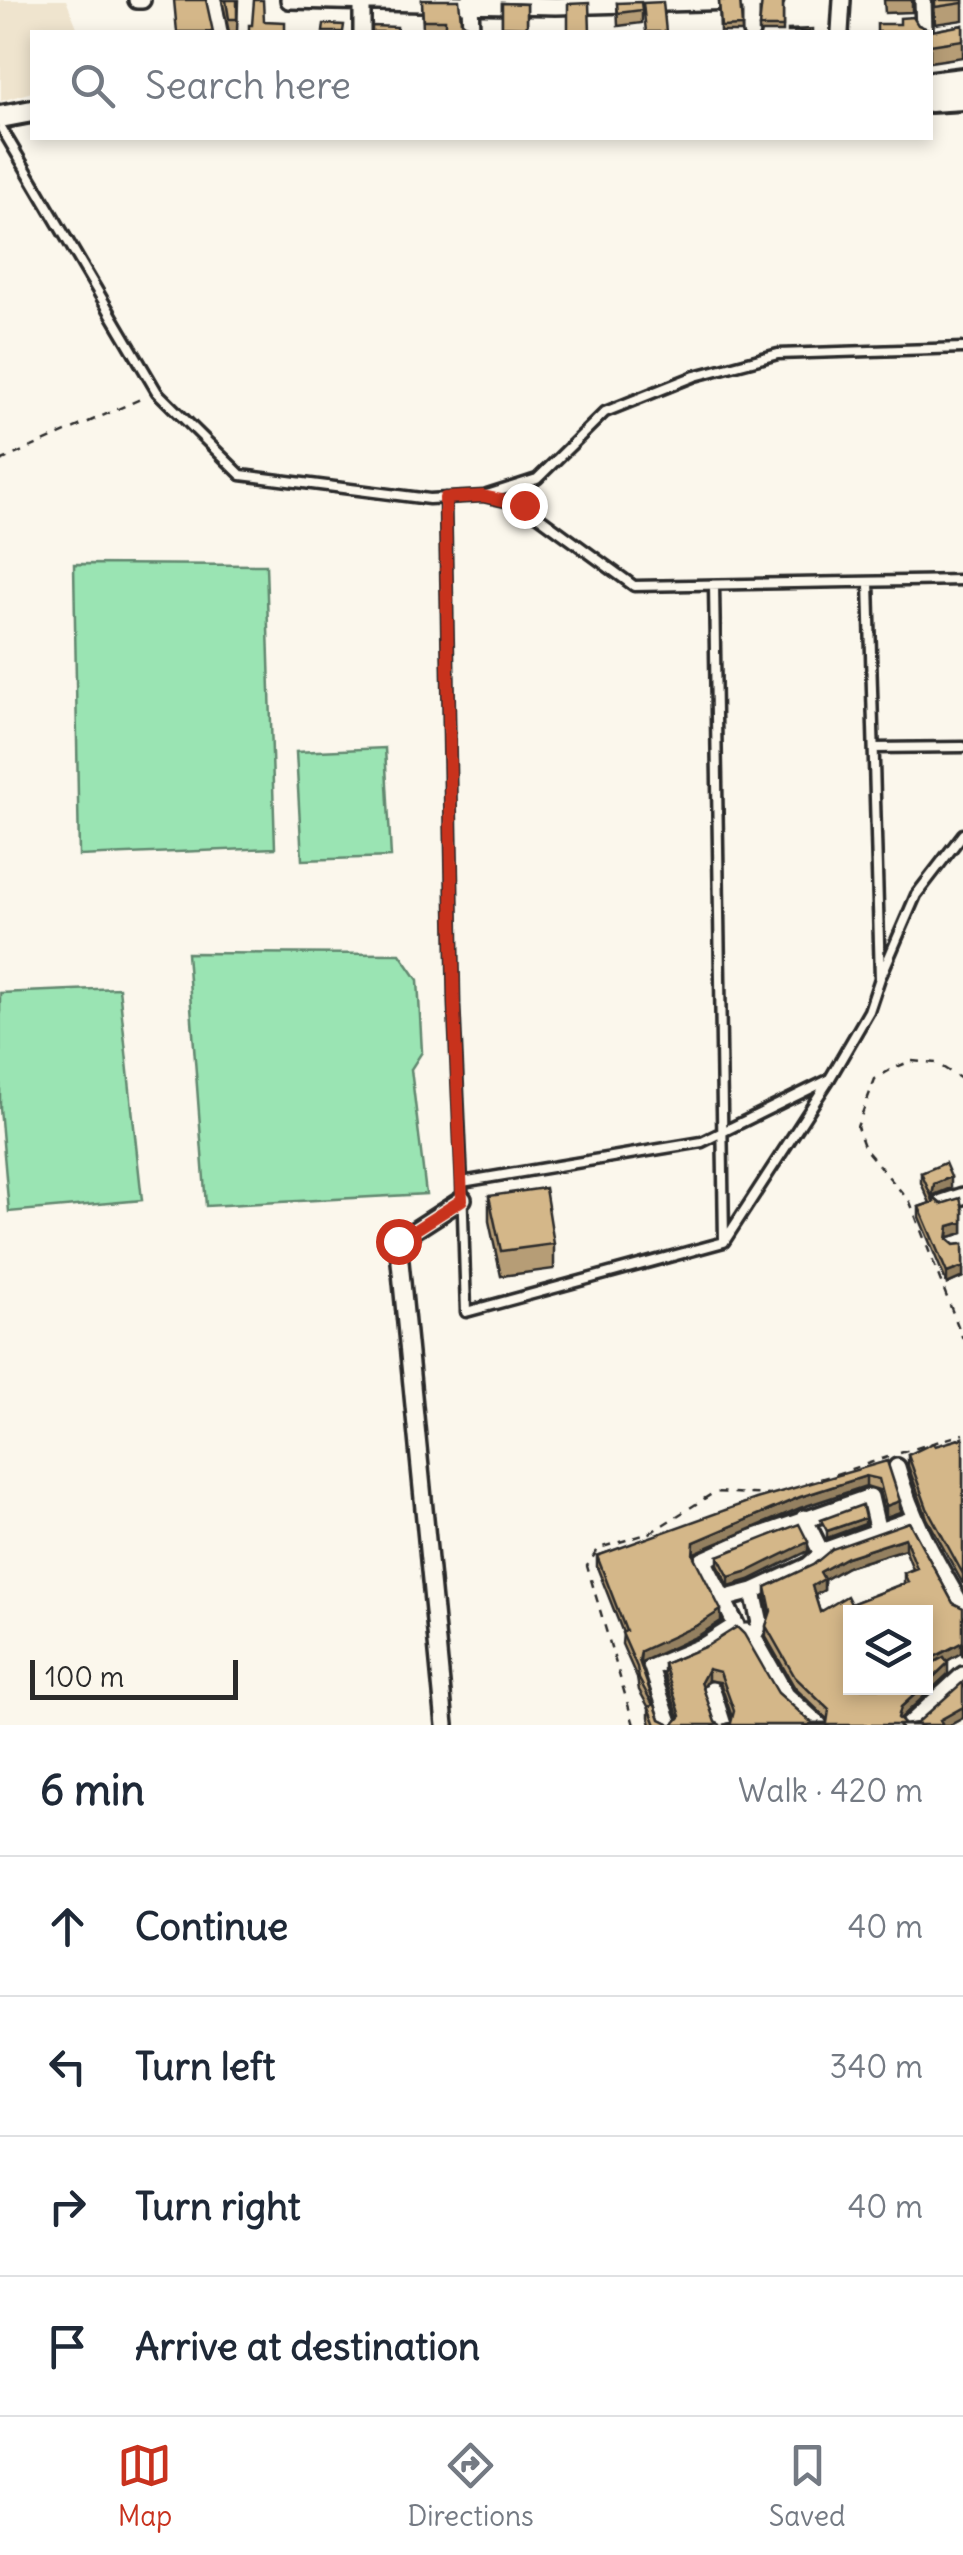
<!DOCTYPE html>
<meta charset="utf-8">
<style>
:root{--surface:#fff;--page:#f6f6f7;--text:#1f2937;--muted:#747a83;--line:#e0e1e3;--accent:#c8321e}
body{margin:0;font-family:Delius,sans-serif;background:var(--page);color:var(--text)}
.controls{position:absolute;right:30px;bottom:30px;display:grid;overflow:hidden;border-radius:0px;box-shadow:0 5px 15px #0003}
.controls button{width:90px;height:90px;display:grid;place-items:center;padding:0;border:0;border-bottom:2px solid var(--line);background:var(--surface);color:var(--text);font:50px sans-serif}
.scale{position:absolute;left:30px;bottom:25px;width:208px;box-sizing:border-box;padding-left:10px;border:5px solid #2b2b2b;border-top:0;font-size:28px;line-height:35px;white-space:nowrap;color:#2b2b2b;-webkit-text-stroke:8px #fbf7ec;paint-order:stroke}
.stop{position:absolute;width:30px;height:30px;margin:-22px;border:8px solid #c8321e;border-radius:50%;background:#fff}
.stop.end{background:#c8321e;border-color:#fff;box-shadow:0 2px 10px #0008}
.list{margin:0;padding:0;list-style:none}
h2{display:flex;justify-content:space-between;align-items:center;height:130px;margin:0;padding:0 40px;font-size:42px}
h2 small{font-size:32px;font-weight:400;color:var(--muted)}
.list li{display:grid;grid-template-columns:65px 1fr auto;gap:30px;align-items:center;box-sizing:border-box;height:140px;padding:0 40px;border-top:2px solid var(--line)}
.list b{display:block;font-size:38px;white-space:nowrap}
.list em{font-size:32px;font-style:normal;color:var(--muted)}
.icon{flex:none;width:55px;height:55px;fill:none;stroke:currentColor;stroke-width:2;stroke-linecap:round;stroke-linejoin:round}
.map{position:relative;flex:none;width:963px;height:1725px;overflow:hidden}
.search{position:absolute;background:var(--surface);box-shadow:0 5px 15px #0003;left:30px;right:30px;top:30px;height:110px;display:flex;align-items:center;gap:25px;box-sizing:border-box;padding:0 35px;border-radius:0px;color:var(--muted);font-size:38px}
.sheet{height:690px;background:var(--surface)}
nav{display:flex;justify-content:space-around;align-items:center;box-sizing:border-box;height:140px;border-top:2px solid var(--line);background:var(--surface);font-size:28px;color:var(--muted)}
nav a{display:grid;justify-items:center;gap:5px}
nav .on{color:var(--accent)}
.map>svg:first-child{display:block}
</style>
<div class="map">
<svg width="963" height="1725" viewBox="0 0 963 1725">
<rect width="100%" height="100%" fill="#fbf7ec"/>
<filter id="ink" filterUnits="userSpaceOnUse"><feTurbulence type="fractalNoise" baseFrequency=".01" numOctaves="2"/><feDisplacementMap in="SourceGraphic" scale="20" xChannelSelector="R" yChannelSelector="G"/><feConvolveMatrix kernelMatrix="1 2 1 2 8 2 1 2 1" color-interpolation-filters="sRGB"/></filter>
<g filter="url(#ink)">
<path fill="#efe4ce" d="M0,0H66L79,32H32V92L1,101Z"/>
<path fill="#9ae4b3" stroke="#62886f" stroke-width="2.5" d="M74,564L266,565L275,848L79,856Z
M385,748L391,857L302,860L296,752Z
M187,953L400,954L418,980L422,1052L411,1069L426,1194L206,1206Z
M119,988L142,1200L9,1212L0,1108V993Z"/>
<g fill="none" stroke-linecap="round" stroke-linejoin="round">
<g stroke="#2b2b2b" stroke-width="15">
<path id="service" d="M2,129L157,392L241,475L429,499L483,496L523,505L634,586L963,580
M487,495L537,479L605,412L695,376L778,354L963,348
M445,498L454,1005L462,1182L702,1142L826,1081
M714,585L724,1240
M874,748L963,747
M881,976L916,895L963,834
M462,1182L466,1312L724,1242L829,1080L869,1011L880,978L869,582"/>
</g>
<g stroke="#2b2b2b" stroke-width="22">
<path id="minor" d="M137,0H142
M213,0L219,32
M289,0L556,6L775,0
M362,0V32
M470,0L471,32
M923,0L924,32
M751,32V0
M840,32L842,0
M942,1203L963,1196
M897,1467C912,1521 935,1560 963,1608
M804,1518L822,1554
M753,1591L723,1599L703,1560L750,1539L870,1497L878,1532
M746,1632L753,1637L786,1695L819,1725
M753,1637L760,1623L753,1591L808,1566L826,1550L913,1519
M712,1690L723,1725
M445,1725L398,1241L463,1199
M670,1725L650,1668L703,1646L736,1625L723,1599
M909,1725L963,1675"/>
</g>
<g stroke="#2b2b2b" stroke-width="28">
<path id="secondary" d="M930,83L963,79
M930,101L963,99
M0,117L32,111"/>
</g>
<path stroke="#2b2b2b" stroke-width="2.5" stroke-dasharray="8 8" stroke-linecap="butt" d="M0,461L145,397
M963,1080L936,1063L911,1061L890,1070L875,1079L857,1127L865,1149L910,1202L963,1339
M900,1453L963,1434
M805,1484L888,1457
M634,1725L587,1566L599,1548L650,1533L715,1492L769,1495"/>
<use href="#service" stroke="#fbf7ec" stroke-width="8"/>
<use href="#minor" stroke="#fbf7ec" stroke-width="15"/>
<use href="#secondary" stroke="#fbf7ec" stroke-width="20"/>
</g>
<path fill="#b69d76" stroke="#2b2b2b" stroke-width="2.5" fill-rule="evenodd" d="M222,0H238L237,32H229Z
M422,0L461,21L470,32H479H423Z
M719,0H740L742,32H720Z
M783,0V32H759V27Z
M884,0H912V12L885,13Z
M934,0H963V20L935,24Z
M502,3L527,4V32H502Z
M617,3L642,10V23L618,26Z
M918,25L932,31L963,25V57L930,62V32Z
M921,1173L951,1188L934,1195V1198L941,1204L963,1210V1233L949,1237V1240L954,1245L963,1244V1277L947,1284L919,1217V1207L930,1203L921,1183Z
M489,1196L554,1244V1269L501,1276L489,1221Z
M963,1438V1584L927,1518L908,1466V1455Z
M887,1461L900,1512L886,1517L879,1490L866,1486L800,1508L694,1553V1557L721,1621L698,1636L641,1662L660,1719L672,1725H651L649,1717V1708L639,1690L637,1678L622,1644L623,1633L597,1567V1556Z
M909,1522L953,1603L963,1608V1657L961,1653L947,1661L948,1674L901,1718L900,1720L905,1725L963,1718L950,1725H723L731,1723L732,1717L720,1682L708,1680L679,1718L664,1674V1664L707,1646L778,1693L812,1723H827V1719L795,1688L766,1637V1626L770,1615L766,1597V1587ZM905,1549L913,1569L904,1573V1583L851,1604L820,1612L815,1595L824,1590V1580L847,1567ZM850,1612H926V1651L932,1663L926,1688H850Z
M808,1551L749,1580L729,1586L718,1565V1556Z"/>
<path fill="#948060" stroke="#2b2b2b" stroke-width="2.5" d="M951,1177V1188L934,1195L933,1201L932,1197L934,1184Z
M963,1222V1233L949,1237L947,1249L949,1226Z
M963,1267V1277L947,1284V1273Z
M866,1476V1486L800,1508L694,1553L693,1565L694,1542L800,1497Z
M900,1501V1512L886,1517V1506Z
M865,1518V1524L827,1538V1531Z
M905,1538V1549L847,1567L824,1580V1590L812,1597V1586L820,1572L847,1557Z
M808,1542V1551L749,1580L729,1586V1577Z
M721,1610V1621L698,1636L641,1662L639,1672L641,1651Z
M961,1643V1653L934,1668V1657Z
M948,1663V1674L901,1718L899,1725L898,1718L901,1707L922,1688H926V1684Z
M708,1669V1680L701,1692V1682Z
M963,1707V1718L950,1725H939L940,1720Z"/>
<path fill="#d4b789" stroke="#2b2b2b" stroke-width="2.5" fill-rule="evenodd" d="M174,0H206L213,32H177Z
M226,0H237V19H229Z
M254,0H263L264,21L285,22V32H249V25H252Z
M422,0H459L461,21L469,27L470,32H479H445V20H423Z
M719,0H740L742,26L721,27Z
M762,0H783V27H759Z
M935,0H963V3L935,7Z
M641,2L642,10L618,13L617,3Z
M663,2L666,32H646L643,3Z
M502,3L527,4V27L502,26Z
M589,3L590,32H568V4Z
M913,17L918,25L932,31L963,25V40L930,45V32H877V24H900V18Z
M324,24L344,25L343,32H323Z
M372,26L397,27V32H372Z
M813,29V32H788V30Z
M945,1163L951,1177L934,1184L932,1197L941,1204L960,1198L963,1210V1222L949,1226L947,1239L954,1245L963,1244V1267L947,1273L919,1207L934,1202L921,1173Z
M545,1188L554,1244L501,1251L489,1196Z
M963,1438V1574L927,1508L908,1455L933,1443L935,1446Z
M887,1461L900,1501L886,1506L879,1479L866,1476L800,1497L694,1542L693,1555L721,1610L698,1625L641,1651L639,1661L660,1719L672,1725H656L649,1707L653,1705L639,1679L637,1667L622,1633L626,1631L597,1556L756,1499Z
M862,1505L865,1518L827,1531L821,1520Z
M909,1522L953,1603L963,1608V1646L961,1643L934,1657L926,1641V1612H850V1688H922L901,1707L898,1718L905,1725L917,1723L963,1682V1707L940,1720L942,1723L939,1725H723L731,1723L734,1711L720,1672L708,1669L701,1682L715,1722L721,1725H673L681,1716L664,1664L707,1646L737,1627L744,1634L778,1693L812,1723H827L829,1710L795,1677L766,1626L771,1611L766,1587L813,1565L832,1549ZM905,1538L917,1568L904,1573L908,1582L851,1604L847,1596L820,1612L812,1586L824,1579L820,1572L847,1557Z
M799,1524L808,1542L749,1571L729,1577L718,1556Z
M944,1657L948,1663L926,1684V1667Z"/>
</g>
<g fill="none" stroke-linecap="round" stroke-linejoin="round" filter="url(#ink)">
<path stroke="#c8321e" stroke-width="12" d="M398,1241L462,1200L454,1005L445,498L483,496L524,505"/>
</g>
</svg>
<div class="controls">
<button><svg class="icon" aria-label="layers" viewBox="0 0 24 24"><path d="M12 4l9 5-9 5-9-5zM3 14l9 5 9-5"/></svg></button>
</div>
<div class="scale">100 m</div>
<div class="stop" style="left:398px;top:1241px"></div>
<div class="stop end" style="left:524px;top:505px"></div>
<div class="search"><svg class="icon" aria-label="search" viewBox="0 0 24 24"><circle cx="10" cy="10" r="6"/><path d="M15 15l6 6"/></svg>Search here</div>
</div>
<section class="sheet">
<h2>6 min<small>Walk · 420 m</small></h2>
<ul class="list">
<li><svg class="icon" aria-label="ahead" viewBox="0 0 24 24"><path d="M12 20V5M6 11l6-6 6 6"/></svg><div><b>Continue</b></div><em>40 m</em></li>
<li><svg class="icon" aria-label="left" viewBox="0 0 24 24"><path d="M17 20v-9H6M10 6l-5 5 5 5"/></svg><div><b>Turn left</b></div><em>340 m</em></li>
<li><svg class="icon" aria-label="right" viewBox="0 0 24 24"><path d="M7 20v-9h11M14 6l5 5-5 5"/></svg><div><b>Turn right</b></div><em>40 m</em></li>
<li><svg class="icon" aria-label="arrive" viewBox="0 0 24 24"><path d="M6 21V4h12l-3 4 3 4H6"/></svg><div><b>Arrive at destination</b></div></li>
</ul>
</section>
<nav>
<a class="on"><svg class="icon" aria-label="map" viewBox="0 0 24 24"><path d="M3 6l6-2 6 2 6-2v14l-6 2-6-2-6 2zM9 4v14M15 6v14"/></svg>Map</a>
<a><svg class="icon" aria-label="directions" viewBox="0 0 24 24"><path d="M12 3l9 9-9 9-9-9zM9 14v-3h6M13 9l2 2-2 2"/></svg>Directions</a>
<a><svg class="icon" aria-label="saved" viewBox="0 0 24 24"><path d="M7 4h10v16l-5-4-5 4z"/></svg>Saved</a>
</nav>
